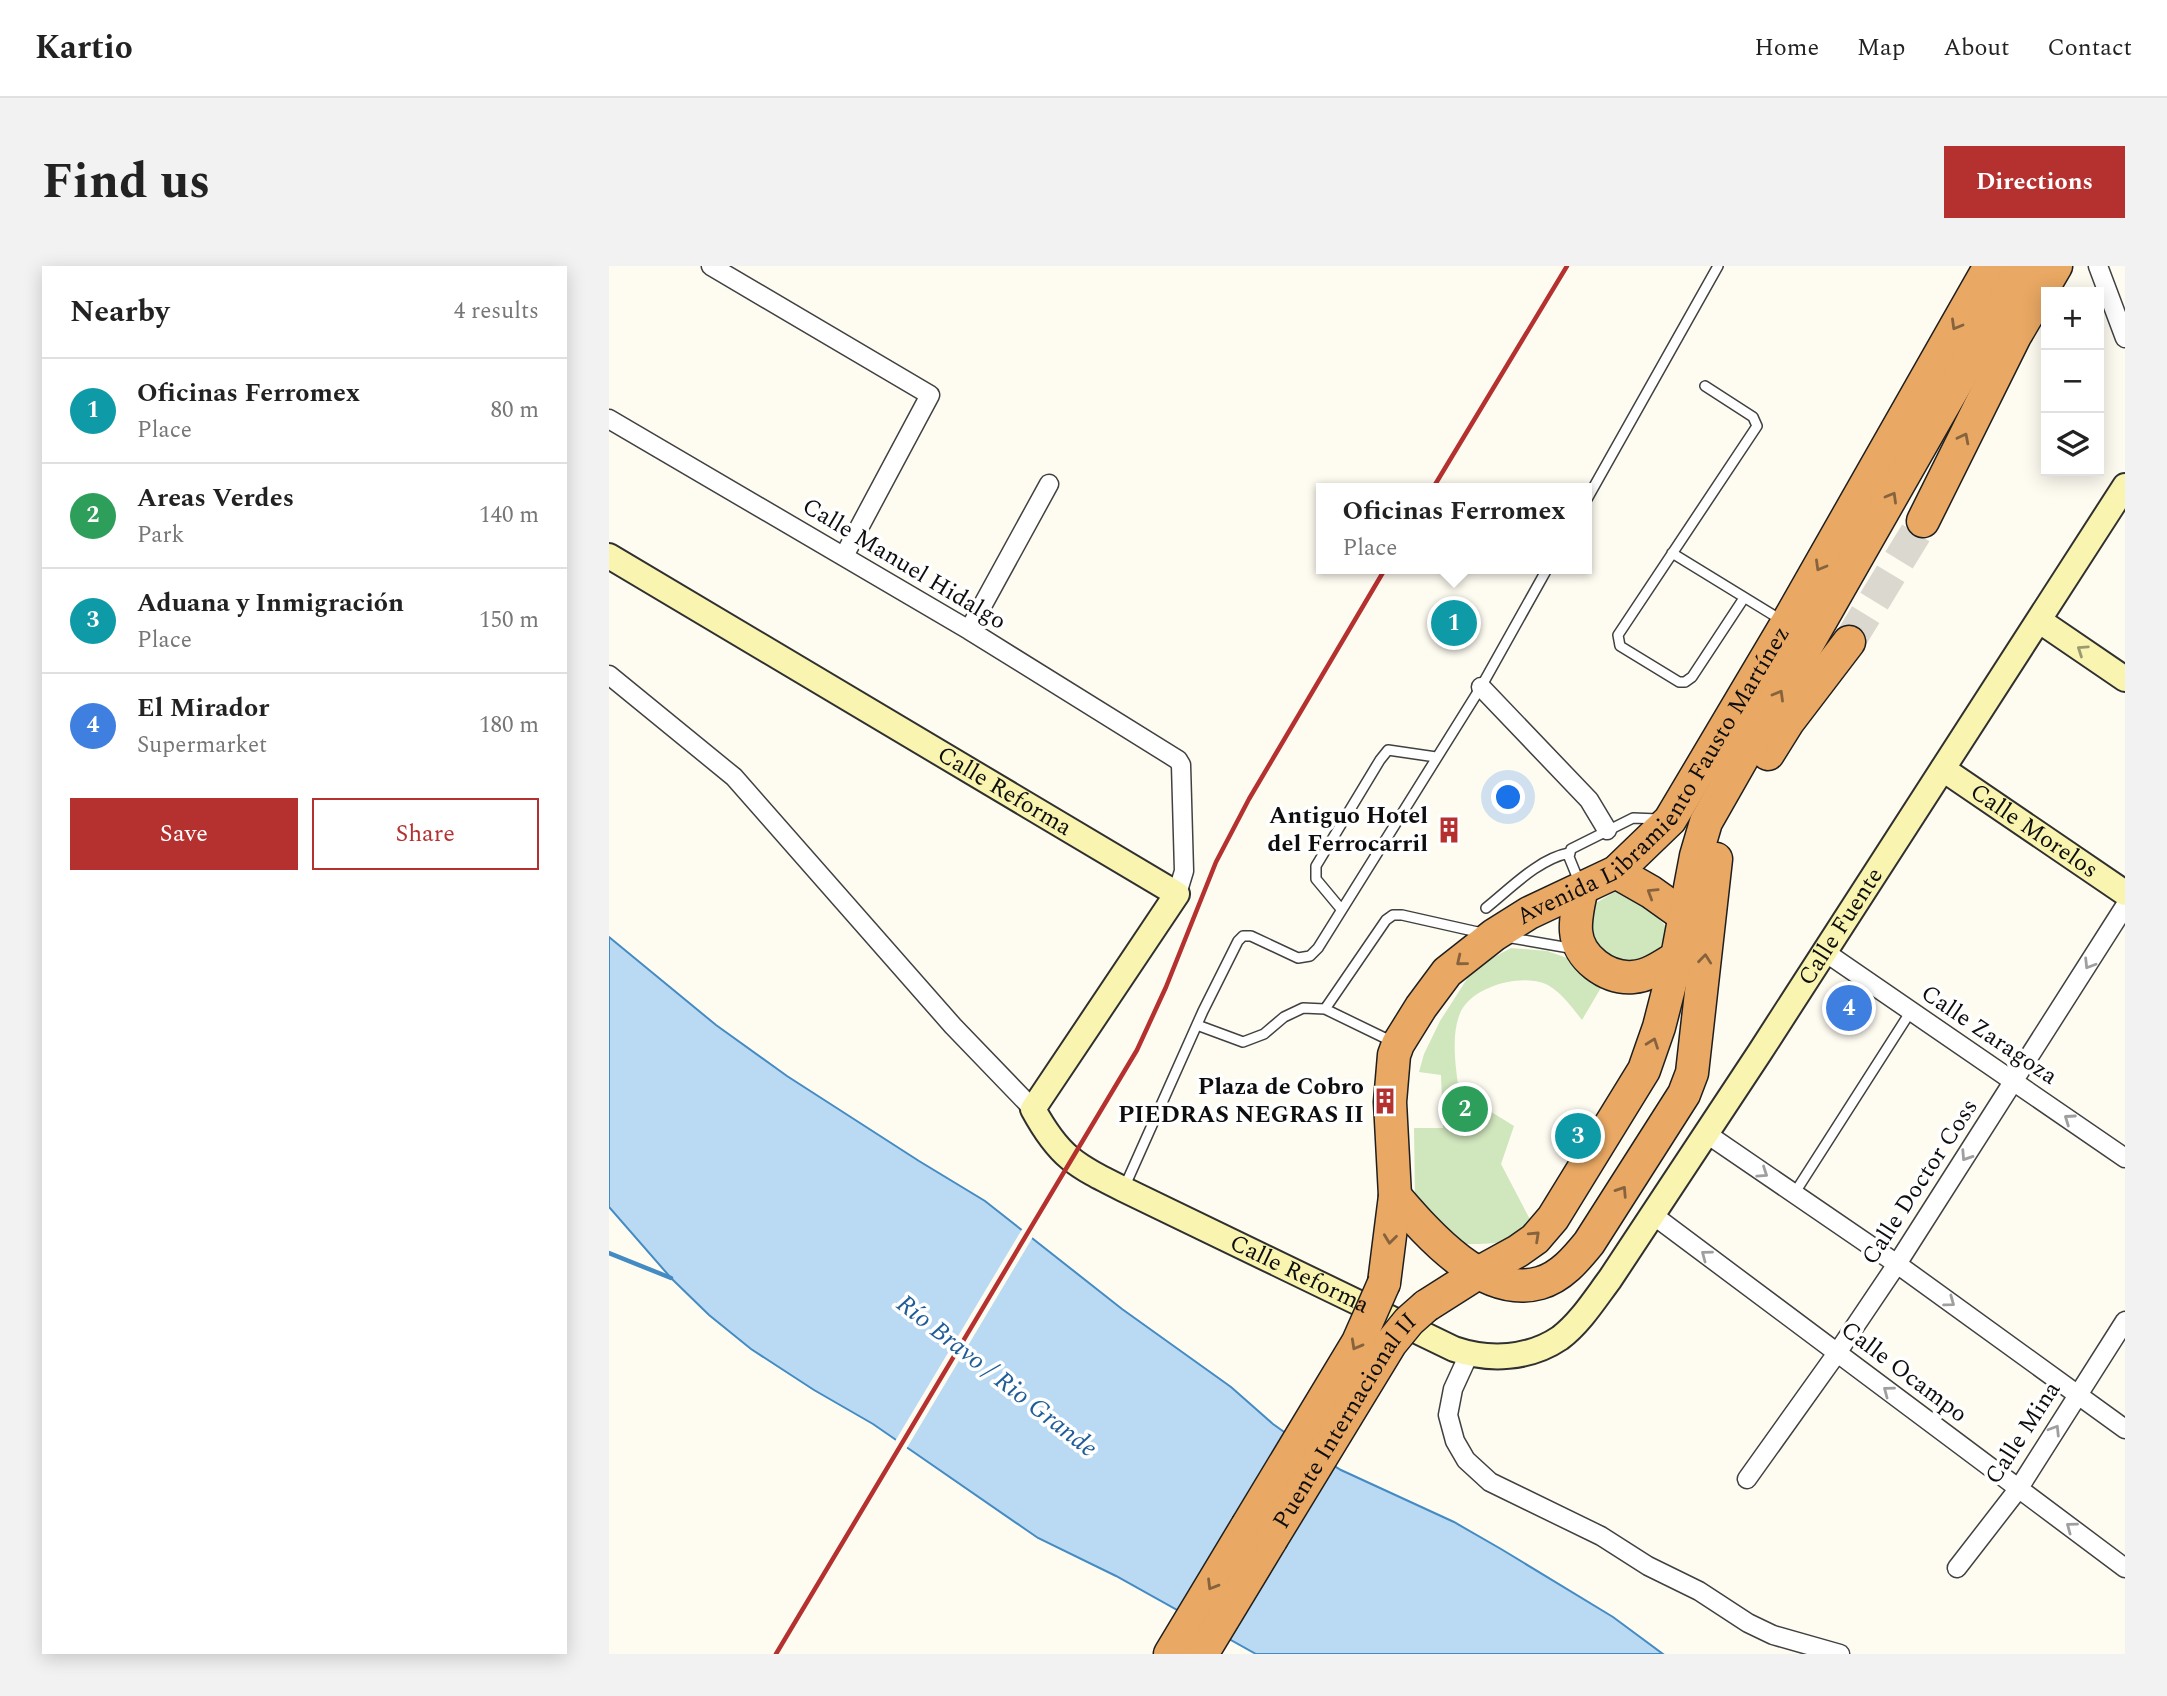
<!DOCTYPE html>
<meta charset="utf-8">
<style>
:root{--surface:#fff;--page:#f2f2f2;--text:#222;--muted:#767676;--line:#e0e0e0;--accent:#b53130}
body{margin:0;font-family:Spectral,serif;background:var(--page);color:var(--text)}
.controls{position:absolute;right:21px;top:21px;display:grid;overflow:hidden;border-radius:0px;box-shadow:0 4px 18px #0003}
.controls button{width:63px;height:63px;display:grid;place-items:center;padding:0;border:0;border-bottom:2px solid var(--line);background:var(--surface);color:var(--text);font:35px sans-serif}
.you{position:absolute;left:900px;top:532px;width:24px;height:24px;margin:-18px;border:5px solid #fff;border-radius:50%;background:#1a73e8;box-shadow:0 0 0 10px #1a73e833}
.badge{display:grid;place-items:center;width:46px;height:46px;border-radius:50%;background:var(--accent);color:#fff;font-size:23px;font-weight:700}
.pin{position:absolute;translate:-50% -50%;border:4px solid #fff;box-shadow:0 2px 7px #0006}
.popup{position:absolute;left:707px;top:217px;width:276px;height:91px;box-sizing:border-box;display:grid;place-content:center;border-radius:0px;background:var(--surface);filter:drop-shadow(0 2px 5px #0005);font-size:23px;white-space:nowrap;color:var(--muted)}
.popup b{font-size:26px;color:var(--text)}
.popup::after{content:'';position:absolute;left:50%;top:100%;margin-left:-14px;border:14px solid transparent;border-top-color:var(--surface)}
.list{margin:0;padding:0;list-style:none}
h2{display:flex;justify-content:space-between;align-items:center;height:91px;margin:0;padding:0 28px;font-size:30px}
h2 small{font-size:23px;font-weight:400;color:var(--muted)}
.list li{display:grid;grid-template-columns:46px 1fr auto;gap:21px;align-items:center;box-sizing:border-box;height:105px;padding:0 28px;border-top:2px solid var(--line)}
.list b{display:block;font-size:26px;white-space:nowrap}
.list p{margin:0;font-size:23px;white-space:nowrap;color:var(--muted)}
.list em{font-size:23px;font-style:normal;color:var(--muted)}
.actions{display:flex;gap:14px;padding:21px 28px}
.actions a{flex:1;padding:16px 0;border:2px solid var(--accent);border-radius:0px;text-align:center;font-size:24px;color:var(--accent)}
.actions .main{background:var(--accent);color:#fff}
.icon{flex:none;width:38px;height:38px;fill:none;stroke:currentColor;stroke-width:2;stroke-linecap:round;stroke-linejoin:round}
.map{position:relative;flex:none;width:1516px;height:1388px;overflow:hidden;border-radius:0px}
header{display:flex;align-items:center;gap:42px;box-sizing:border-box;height:98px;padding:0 35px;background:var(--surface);border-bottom:2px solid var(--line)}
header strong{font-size:33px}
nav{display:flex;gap:38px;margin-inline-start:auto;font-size:24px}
.intro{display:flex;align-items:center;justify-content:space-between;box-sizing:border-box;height:168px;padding:0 42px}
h1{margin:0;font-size:49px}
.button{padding:18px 32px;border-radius:0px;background:var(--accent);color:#fff;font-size:24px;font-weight:700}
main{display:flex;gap:42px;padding:0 42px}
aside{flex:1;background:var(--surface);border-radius:0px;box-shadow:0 4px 18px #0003}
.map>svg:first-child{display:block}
</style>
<header>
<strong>Kartio</strong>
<nav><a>Home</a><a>Map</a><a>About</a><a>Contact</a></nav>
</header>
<div class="intro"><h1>Find us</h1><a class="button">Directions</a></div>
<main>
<aside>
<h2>Nearby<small>4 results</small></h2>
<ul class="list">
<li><span class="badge" style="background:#0f9aa8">1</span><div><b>Oficinas Ferromex</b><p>Place</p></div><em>80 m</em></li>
<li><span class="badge" style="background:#2e9e5b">2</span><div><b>Areas Verdes</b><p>Park</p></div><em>140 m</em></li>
<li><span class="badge" style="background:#0f9aa8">3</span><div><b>Aduana y Inmigración</b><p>Place</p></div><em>150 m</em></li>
<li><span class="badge" style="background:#3f7fe0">4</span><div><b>El Mirador</b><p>Supermarket</p></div><em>180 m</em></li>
</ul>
<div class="actions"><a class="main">Save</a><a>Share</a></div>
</aside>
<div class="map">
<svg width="1516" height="1388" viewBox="0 0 1516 1388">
<rect width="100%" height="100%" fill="#fefcf1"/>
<path fill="#d0e6bd" d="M1007,625L1039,639L1058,662L1052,680L1045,692L1028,700L1000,694L982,672V640Z
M902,682L938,685L970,696L993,720L973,754C963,741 949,722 934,717C909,708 864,721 852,745C841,768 847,803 850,826L905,860L892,898L925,961C911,980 870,978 848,978L806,932L805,862H834L832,809L810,806L815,788L831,755L865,702Z"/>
<path fill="#b9daf2" stroke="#458bc3" stroke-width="2" d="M0,671L107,759L178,810L310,895L376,935L513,1043L622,1121L664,1158L706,1188L732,1204L845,1256L892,1283L1004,1351L1054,1388H647L507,1310L429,1272L264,1158L205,1124L142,1083L100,1049L62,1012L0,941Z"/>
<path fill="#fefcf1" d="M415,960L425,969L296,1185L285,1177Z"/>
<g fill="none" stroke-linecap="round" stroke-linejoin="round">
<path stroke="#458bc3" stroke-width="4.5" d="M0,987L62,1012"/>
<path stroke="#dad8cf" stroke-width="32" stroke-dasharray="32 16" stroke-linecap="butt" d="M1240,376L1314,255"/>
<g stroke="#414141" stroke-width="12">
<path id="lane" d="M1096,120L1144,151L1148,160L1009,369L1011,380L1070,416H1076L1083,411L1135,332
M978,233L1109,0
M1063,287L1174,355
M971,618L960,591L962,583L1024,552L1049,553
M877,642C901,623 929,593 960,587
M732,643L707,613V600L771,494L779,484L827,491
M897,671L966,683
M588,759L634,776L655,768L675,751L694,742L716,743
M784,776L716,743L777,654L784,649H793L873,667
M515,922L594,745L629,675L634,670H642L689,692L701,690L709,682L872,421L938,303
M1185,928L1302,745"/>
</g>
<g stroke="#414141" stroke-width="21">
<path id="street" d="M102,0L321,129L235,290
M1489,0L1516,72
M0,153L360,364L569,494L572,499L575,605L568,628
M360,364L440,218
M0,409L125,511L344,760L424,843
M872,421L980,534L998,564
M1216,686L1516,892
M1098,868L1288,998L1516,1163
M1044,949L1516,1302
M860,1088L844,1123L839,1149L846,1175L857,1194L881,1216L992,1270L1039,1300L1090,1325L1139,1357L1164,1369L1231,1388
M1138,1213L1228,1087L1288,998L1516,640
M1348,1302L1410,1222L1516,1055"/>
</g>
<g stroke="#303030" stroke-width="28">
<g id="secondary">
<path id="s1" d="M0,290L568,628L424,843C450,891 466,899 514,923L845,1083C880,1095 920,1093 951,1072C971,1057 986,1033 1001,1013L1151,786L1516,220"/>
<path d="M1431,355L1516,413"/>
<path id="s2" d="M1334,503L1516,627"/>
</g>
</g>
<g stroke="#1f1f1f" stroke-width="35">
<g id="highway">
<path d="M1314,255L1406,70L1447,0"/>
<path d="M1159,488L1179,456L1240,376"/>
<path d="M1007,606L1042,626L1077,651"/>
<path d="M973,622C970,635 966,651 967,665C969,692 998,713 1024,711C1040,710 1055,699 1068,691"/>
<path d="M786,930C818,967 874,1033 931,1017C952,1011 967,993 980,977L1075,828L1083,807L1107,593"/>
<path id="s3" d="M775,1017L786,930L781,836L785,789L789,778L812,741L838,706L885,669L920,647L1007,606L1061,554L1178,357L1381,0"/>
<path d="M817,1040L869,1007L909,985L926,973L944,952L1035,804L1050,761L1068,691L1087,590L1097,556L1414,0"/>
<path d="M561,1388L638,1260"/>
<path d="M593,1388L662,1274"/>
</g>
</g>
<use href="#lane" stroke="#fff" stroke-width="9"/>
<use href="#street" stroke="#fff" stroke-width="18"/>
<use href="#secondary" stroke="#f9f5b1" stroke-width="24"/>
<use href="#highway" stroke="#e9a863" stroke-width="32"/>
<path stroke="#b53130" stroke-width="4.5" d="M824,222L958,0
M167,1388L528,784L557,721L607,596L640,533L776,303"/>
<g stroke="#1f1f1f" stroke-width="35" stroke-linecap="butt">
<g id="highway-bridge">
<path d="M638,1260L749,1076L775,1017"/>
<path id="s4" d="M662,1274L782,1077L800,1055L817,1040"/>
</g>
</g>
<use href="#highway-bridge" stroke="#e9a863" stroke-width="32"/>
</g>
<defs><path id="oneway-chevron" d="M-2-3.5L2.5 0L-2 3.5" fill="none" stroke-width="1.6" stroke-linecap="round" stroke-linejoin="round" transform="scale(1.75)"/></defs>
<g stroke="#86633d">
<use href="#oneway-chevron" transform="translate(1347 59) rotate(120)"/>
<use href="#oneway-chevron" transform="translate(1355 172) rotate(-63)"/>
<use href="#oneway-chevron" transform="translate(1283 231) rotate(-60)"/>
<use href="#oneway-chevron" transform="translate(1211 300) rotate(120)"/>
<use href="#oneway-chevron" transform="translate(1170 429) rotate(-60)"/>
<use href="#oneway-chevron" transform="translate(1043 627) rotate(-148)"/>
<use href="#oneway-chevron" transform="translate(1096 693) rotate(-84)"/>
<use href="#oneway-chevron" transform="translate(852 695) rotate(141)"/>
<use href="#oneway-chevron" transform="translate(1044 777) rotate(-70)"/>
<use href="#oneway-chevron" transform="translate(1013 925) rotate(-57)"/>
<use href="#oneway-chevron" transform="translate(926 970) rotate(-43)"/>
<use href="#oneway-chevron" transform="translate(781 973) rotate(97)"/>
<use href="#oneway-chevron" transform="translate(747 1079) rotate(119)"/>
<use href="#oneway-chevron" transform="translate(603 1319) rotate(121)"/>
</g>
<use stroke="#9b9970" href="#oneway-chevron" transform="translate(1473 384) rotate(-146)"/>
<g stroke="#9f9f9f">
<use href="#oneway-chevron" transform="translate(1480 698) rotate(122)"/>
<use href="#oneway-chevron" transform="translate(1460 853) rotate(-145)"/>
<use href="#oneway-chevron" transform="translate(1357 890) rotate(123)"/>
<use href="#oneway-chevron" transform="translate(1154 907) rotate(34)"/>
<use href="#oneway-chevron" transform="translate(1097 989) rotate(-143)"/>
<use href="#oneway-chevron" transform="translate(1341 1036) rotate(36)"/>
<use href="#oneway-chevron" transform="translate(1279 1125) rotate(-143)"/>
<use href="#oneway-chevron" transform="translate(1446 1164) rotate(-58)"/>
<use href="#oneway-chevron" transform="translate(1462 1261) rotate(-143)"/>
</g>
<defs>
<g id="building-bare" transform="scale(2.1)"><path d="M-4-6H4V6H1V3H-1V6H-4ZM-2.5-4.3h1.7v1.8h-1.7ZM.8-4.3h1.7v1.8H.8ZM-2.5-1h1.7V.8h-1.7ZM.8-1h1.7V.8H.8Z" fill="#b53130" stroke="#fff" stroke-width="2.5" paint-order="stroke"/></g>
</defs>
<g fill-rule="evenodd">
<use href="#building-bare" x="840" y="564"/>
<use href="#building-bare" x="776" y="835"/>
</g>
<g text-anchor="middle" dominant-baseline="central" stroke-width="7" stroke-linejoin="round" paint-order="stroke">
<g font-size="24" fill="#0e0e0e" stroke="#fff">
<text transform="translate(295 298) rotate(31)">Calle Manuel Hidalgo</text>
<text stroke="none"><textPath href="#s3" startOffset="620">Avenida Libramiento Fausto Martínez</textPath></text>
<text stroke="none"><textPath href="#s1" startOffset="460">Calle Reforma</textPath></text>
<text stroke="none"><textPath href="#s2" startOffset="110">Calle Morelos</textPath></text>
<text stroke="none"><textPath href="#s1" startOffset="2020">Calle Fuente</textPath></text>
<text transform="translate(1380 769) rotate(34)">Calle Zaragoza</text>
<text transform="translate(1311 916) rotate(-57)">Calle Doctor Coss</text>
<text stroke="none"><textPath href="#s1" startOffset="1239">Calle Reforma</textPath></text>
<text transform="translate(1295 1106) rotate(37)">Calle Ocampo</text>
<text stroke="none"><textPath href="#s4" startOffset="140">Puente Internacional II</textPath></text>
<text transform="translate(1414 1167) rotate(-57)">Calle Mina</text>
</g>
<g font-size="24" font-weight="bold" fill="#0e0e0e" stroke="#fff" text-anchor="end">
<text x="819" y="550">Antiguo Hotel<tspan x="819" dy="28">del Ferrocarril</tspan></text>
<text x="755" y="821">Plaza de Cobro<tspan x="755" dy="28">PIEDRAS NEGRAS II</tspan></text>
</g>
<g font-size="26" font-style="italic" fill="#205d98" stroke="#fff">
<text transform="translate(388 1110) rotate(38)">Río Bravo / Rio Grande</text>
</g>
</g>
</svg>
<div class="controls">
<button>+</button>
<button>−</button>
<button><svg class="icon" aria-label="layers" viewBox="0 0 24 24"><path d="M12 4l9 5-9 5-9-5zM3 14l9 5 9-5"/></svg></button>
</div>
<div class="you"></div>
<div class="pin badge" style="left:845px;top:357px;background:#0f9aa8">1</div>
<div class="popup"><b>Oficinas Ferromex</b>Place</div>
<div class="pin badge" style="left:856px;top:843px;background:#2e9e5b">2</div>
<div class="pin badge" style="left:969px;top:870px;background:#0f9aa8">3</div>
<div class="pin badge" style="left:1240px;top:742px;background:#3f7fe0">4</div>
</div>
</main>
